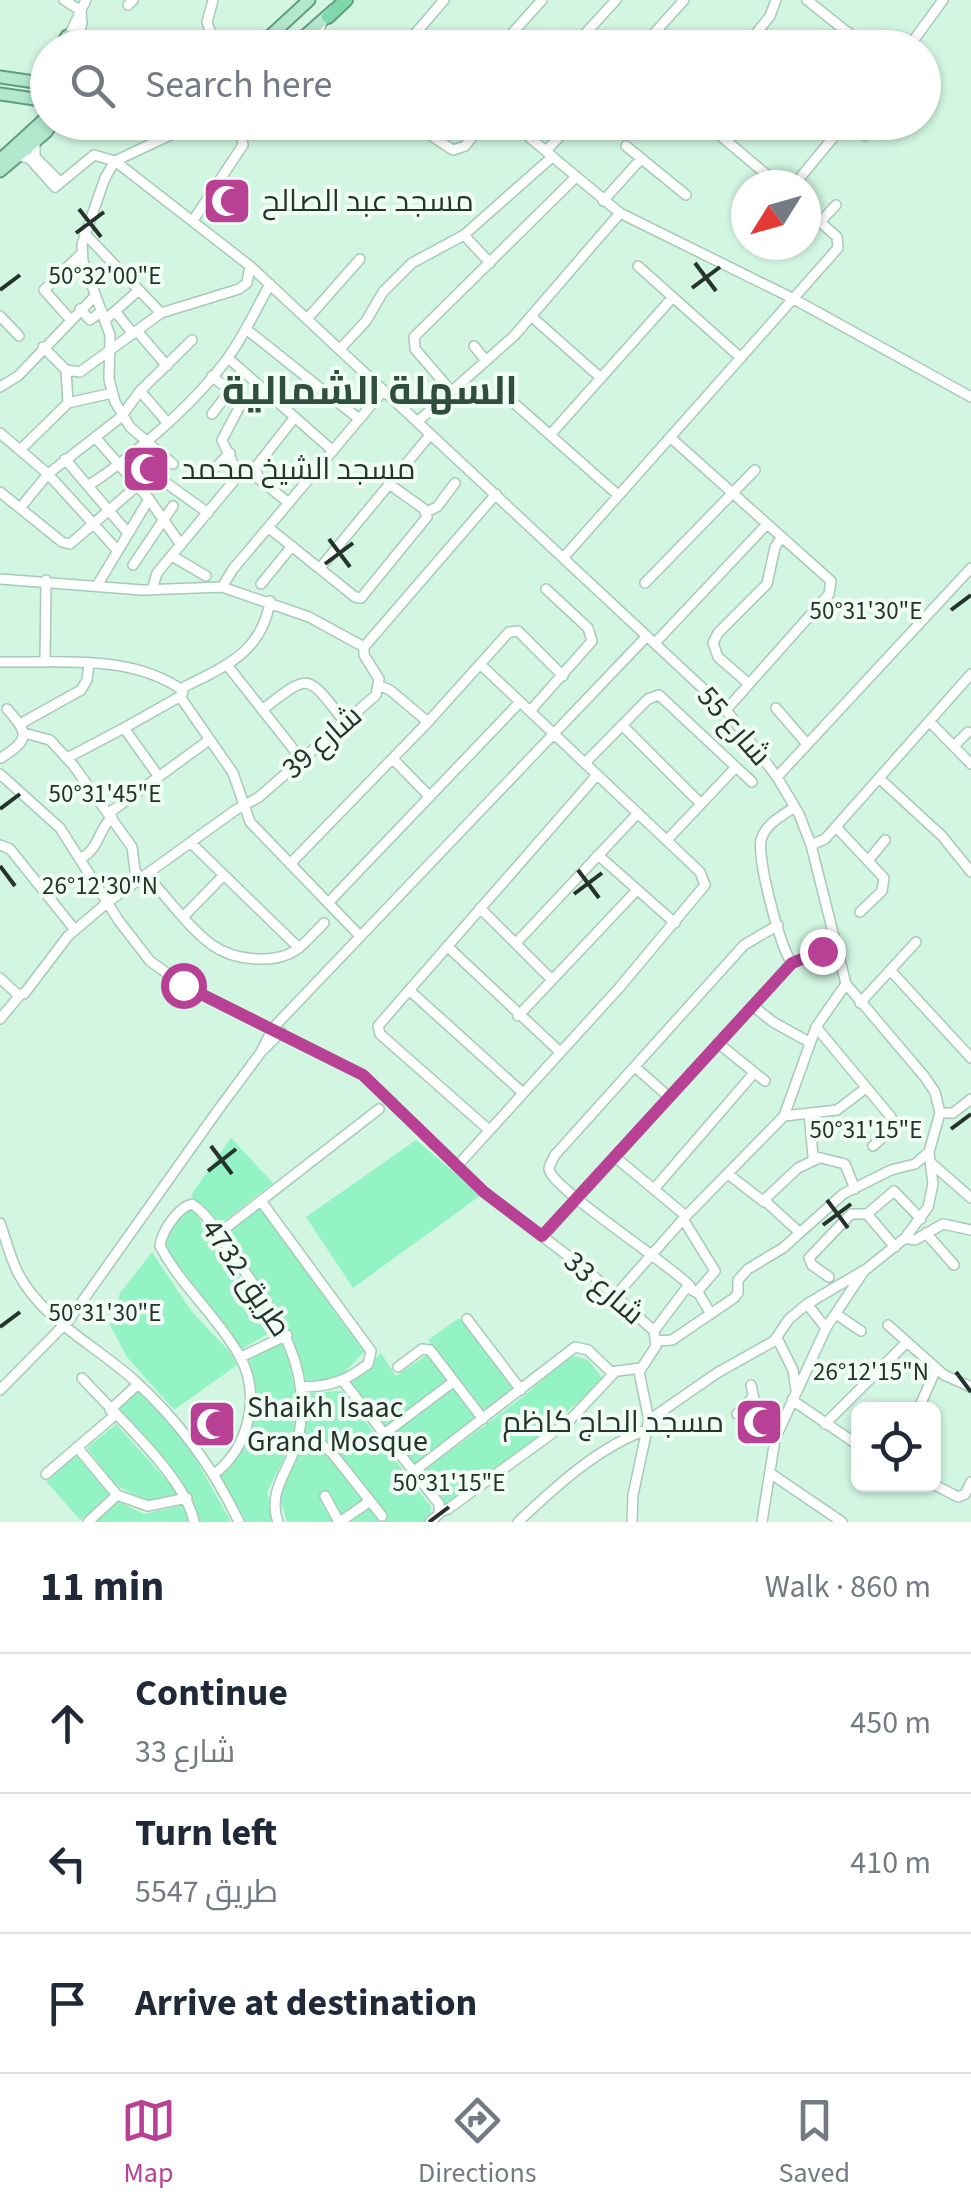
<!DOCTYPE html>
<meta charset="utf-8">
<style>
:root{--surface:#fff;--page:#f6f6f7;--text:#1f2937;--muted:#747a83;--line:#e0e1e3;--accent:#b84095}
body{margin:0;font-family:"Source Sans 3",Cairo,sans-serif;background:var(--page);color:var(--text)}
.controls{position:absolute;right:30px;bottom:30px;display:grid;overflow:hidden;border-radius:15px;box-shadow:0 2px 8px #0004}
.controls button{width:90px;height:90px;display:grid;place-items:center;padding:0;border:0;border-bottom:2px solid var(--line);background:var(--surface);color:var(--text);font:50px sans-serif}
.compass{position:absolute;left:731px;top:170px;width:90px;height:90px;border-radius:50%;background:var(--surface);box-shadow:0 2px 8px #0004;rotate:233deg}
.stop{position:absolute;width:30px;height:30px;margin:-22px;border:8px solid #b84095;border-radius:50%;background:#fff}
.stop.end{background:#b84095;border-color:#fff;box-shadow:0 2px 10px #0008}
.list{margin:0;padding:0;list-style:none}
h2{display:flex;justify-content:space-between;align-items:center;height:130px;margin:0;padding:0 40px;font-size:42px}
h2 small{font-size:32px;font-weight:400;color:var(--muted)}
.list li{display:grid;grid-template-columns:65px 1fr auto;gap:30px;align-items:center;box-sizing:border-box;height:140px;padding:0 40px;border-top:2px solid var(--line)}
.list b{display:block;font-size:38px;white-space:nowrap}
.list p{margin:0;font-size:32px;white-space:nowrap;color:var(--muted)}
.list em{font-size:32px;font-style:normal;color:var(--muted)}
.icon{flex:none;width:55px;height:55px;fill:none;stroke:currentColor;stroke-width:2;stroke-linecap:round;stroke-linejoin:round}
.map{position:relative;flex:none;width:971px;height:1522px;overflow:hidden}
.search{position:absolute;background:var(--surface);box-shadow:0 2px 8px #0004;left:30px;right:30px;top:30px;height:110px;display:flex;align-items:center;gap:25px;box-sizing:border-box;padding:0 35px;border-radius:55px;color:var(--muted);font-size:38px}
.sheet{height:550px;background:var(--surface)}
nav{display:flex;justify-content:space-around;align-items:center;box-sizing:border-box;height:140px;border-top:2px solid var(--line);background:var(--surface);font-size:28px;color:var(--muted)}
nav a{display:grid;justify-items:center;gap:5px}
nav .on{color:var(--accent)}
.map>svg:first-child{display:block}
</style>
<div class="map">
<svg width="971" height="1522" viewBox="0 0 971 1522">
<rect width="100%" height="100%" fill="#d2f6e2"/>
<path fill="#94f3c4" d="M231,1138L273,1183L214,1229L191,1195Z
M416,1140L481,1195L353,1288L306,1217Z
M260,1208L364,1352L339,1378L305,1382L288,1327L225,1234Z
M184,1210L194,1211L276,1329L242,1349L166,1250L167,1238Z
M152,1252L192,1312L230,1352L237,1365L174,1410L127,1357L110,1325L120,1293Z
M459,1318L514,1389L482,1411L428,1340Z
M284,1341L295,1389L294,1439L267,1492L275,1522H241L219,1476L250,1442L256,1404L247,1361Z
M381,1353L396,1376L427,1355L447,1380L381,1431L349,1383Z
M570,1355L588,1360L604,1380L536,1438L448,1507L421,1473L524,1396Z
M453,1387L477,1419L414,1467L389,1435Z
M137,1390L185,1440L231,1522H199C186,1476 148,1444 115,1410Z
M342,1391L431,1507L429,1522H287L279,1496L305,1431L307,1393Z
M116,1424L180,1495L146,1501L114,1484L87,1448Z
M78,1454L112,1495L80,1520L46,1481Z
M117,1501L144,1514L184,1505L188,1522H96Z"/>
<g fill="none" stroke-linecap="round" stroke-linejoin="round">
<g stroke="#a7cab7" stroke-width="12">
<path id="minor" d="M64,0L81,11
M807,0L867,48
M128,5L133,0
M210,31L207,22L213,0
M750,41L770,16L776,0
M66,42L86,0
M75,48L82,23L81,11
M310,48L322,23
M403,48L444,0
M499,48L542,0
M572,48L616,0
M641,48L684,0
M835,48L848,32
M908,48L943,0
M410,122L453,150L465,146L484,122
M511,122L620,213L792,298L971,397
M704,122L779,185
M849,122L865,136
M35,142V157L60,182
M626,146L686,195
M546,151L573,122
M18,156L29,158L55,187L94,155L115,161L250,266L726,710L777,777L799,814L811,845L846,984L924,1076L935,1092L940,1113L929,1152L933,1184L928,1207L905,1238L864,1271L826,1328L775,1439L762,1522
M794,185L846,122
M603,201L641,159
M194,219L243,145L240,122
M820,222L836,205
M84,233L161,313
M464,235L490,263
M638,266L741,358
M80,309L90,320L102,311
M115,311L133,334
M0,316L19,336
M532,317L601,378
M70,319L44,290L82,253
M307,319L360,259
M105,320L139,290
M246,329L359,419
M137,331L167,366
M474,346L486,361
M43,347L66,370L80,372L161,313L239,289L247,283L250,266
M340,349L366,321L383,292L412,263L464,235L551,158
M228,358L333,451
M66,370L68,403
M212,376L247,405L264,390
M0,387L18,376L95,296
M140,391L167,422
M451,391L415,349L414,337L575,178
M506,396L618,495
M212,414L229,392
M417,422L514,336L620,213
M0,433L48,474L118,551
M550,435L673,297
M95,437L149,499L181,545
M671,438L831,581L829,594L726,710
M20,450L68,403L112,393
M65,459L128,533
M173,464L130,427L115,402L109,379L110,335L83,261L82,244L105,178L115,161L179,131
M216,467L230,453
M151,472L208,513
M88,486C135,455 194,404 227,359C244,336 256,309 270,284
M0,492L62,542L70,544L137,486L164,457
M289,503L259,479L255,468L295,417
M20,508L48,474L121,417L140,391L192,340
M426,512L437,507L455,483
M269,528L355,597L361,598L427,517L424,509L389,484
M172,556L206,576
M564,557L838,248L837,237L806,209
M133,565L173,506
M320,568L430,435
M0,579L142,590L222,587L309,617L364,647
M645,583L755,470
M98,584L149,499
M261,584L292,546
M222,587L233,569L383,391
M152,590L157,573L233,482L234,466L222,440L242,402
M270,601C262,652 226,666 184,687L181,698L233,773L250,822L360,936
M655,643L767,524
M0,662C60,663 131,654 182,690
M45,662L46,580
M227,665L302,760
M749,684L718,657L713,643L718,633L767,584L775,547L782,537
M380,686L390,690L428,722
M776,708L807,744
M262,710C312,671 306,674 345,722
M530,711L592,641L588,628L546,589
M929,721L971,764
M20,724L81,690L87,680L89,664
M622,725L701,804
M124,728L181,696
M24,733L50,740L73,765L132,847L135,870L141,880
M954,746L968,732
M1,758C29,740 30,734 7,709
M67,758L124,728L159,777
M393,759L430,797
M585,763L648,699L659,695L752,782
M0,774L60,828L119,921L150,961L183,985L363,1075L484,1192L588,1271L654,1331L656,1346L639,1372L649,1420L633,1495L632,1522
M777,777L971,568
M879,778L942,836L971,872
M109,813L209,740
M836,827L884,878L882,891L860,912
M667,840L736,767
M191,843L299,948
M0,845L10,849L75,930
M811,845L825,839L971,674
M598,855L675,923
M82,858C100,847 98,830 112,817
M868,861L885,840
M290,864L428,722L509,632L518,631L563,676
M147,876C168,898 188,927 212,945C233,960 274,965 296,950C306,943 315,932 324,923
M328,903L520,702
M480,908L552,980
M184,916L224,875
M516,943L638,813
M447,946L560,1052
M792,963C780,948 757,859 761,840C765,824 783,815 795,807
M891,971L971,1058
M0,978L17,994H24L68,936L108,902L234,811L259,797L376,695L379,679L364,655V647L496,494
M409,990L523,1093
M860,1003L916,942
M753,1006L773,1022L809,1042
M518,1016L637,890
M0,1019L20,995
M816,1027L891,1117L892,1129L873,1146
M718,1043L765,1081
M261,1052L273,1028L647,636
M635,1067L669,1097
M940,1113H953L971,1099
M809,1114L813,1156L845,1164L855,1189
M784,1116L837,1110L866,1088
M489,1130L380,1034L378,1026L597,775
M615,1157L686,1216
M930,1162L971,1198
M458,1165L619,988L705,885L700,872L480,664
M728,1174L764,1202
M654,1189L754,1073
M261,1201L371,1351L368,1364C346,1381 329,1387 301,1387
M867,1214L895,1247
M683,1219L715,1271L697,1292
M0,1223C6,1240 10,1257 18,1273C43,1321 97,1346 135,1381C179,1421 214,1469 239,1522
M798,1231L764,1200L798,1168L817,1159
M926,1233L954,1265
M218,1234L379,1109
M543,1236L792,963L836,947
M905,1238L915,1240L943,1224L971,1230
M829,1277L812,1265L809,1258L851,1214H867L894,1191L921,1219
M690,1286C671,1265 551,1188 549,1169C549,1165 553,1159 555,1155L744,945L778,925
M616,1295L686,1216L784,1116L816,1027L846,984
M807,1304L826,1328
M836,1314L861,1331
M467,1319L521,1390
M888,1325L944,1375L971,1387
M654,1331L687,1287L699,1294L711,1314
M777,1338L793,1370L796,1391
M657,1341L672,1340L734,1298L738,1293V1280L748,1269L783,1248L843,1194L891,1170L915,1164L929,1152
M241,1357L287,1335
M398,1367L422,1349L430,1350L483,1419
M82,1378C114,1414 186,1477 194,1522
M343,1381L439,1504V1514L430,1522
M751,1385L755,1403L781,1421
M0,1390L69,1320L218,1110L261,1052L281,1032
M792,1400L858,1445
M110,1410L138,1384
M918,1410L936,1369
M737,1414L752,1398
M649,1420L717,1373L774,1341L789,1319L807,1304L863,1271
M825,1424L906,1343
M384,1434L453,1382
M299,1436L322,1445L332,1453L382,1516
M77,1447L117,1495L148,1506L187,1498
M413,1472L575,1347L588,1350L611,1372L640,1368
M770,1473L842,1522
M46,1474L115,1415
M213,1475C249,1448 262,1395 239,1355C217,1316 181,1286 160,1246C162,1231 177,1208 192,1204C208,1214 220,1236 231,1252C271,1310 313,1359 299,1435C293,1467 266,1489 278,1522
M933,1484L958,1497L965,1494L971,1482
M325,1496L339,1522
M439,1512L448,1509L569,1421L615,1372
M88,1522L117,1495
M340,1522L370,1501
M518,1522C555,1487 599,1446 649,1429"/>
</g>
<g stroke="#609e80" stroke-width="15">
<path id="major" d="M60,48L67,36
M253,48L268,38L309,0
M291,48L334,10
M0,77L48,84
M0,94L48,101
M0,160L48,116
M0,171L46,132L53,122"/>
</g>
<g stroke="#609e80" stroke-width="16">
<path id="highway" d="M328,17L346,0"/>
</g>
<use href="#minor" stroke="#fff" stroke-width="9"/>
<use href="#major" stroke="#b3e8ce" stroke-width="11"/>
<use href="#highway" stroke="#80d8ad" stroke-width="12"/>
</g>
<g fill="none" stroke-linecap="round" stroke-linejoin="round">
<path stroke="#b84095" stroke-width="12" d="M183,985L363,1075L484,1192L542,1236L792,963L822,951"/>
</g>
<path fill="none" stroke="#25332c" stroke-width="4" d="M79,209L101,237M76,233L104,212M695,263L716,291M692,288L720,267M0,290L20,275M329,539L350,567M325,564L353,543M951,610L971,595M0,809L20,794M0,866L15,886M578,870L599,898M574,894L602,873M951,1129L971,1114M211,1146L232,1174M208,1171L236,1149M827,1200L848,1228M823,1225L851,1204M0,1327L20,1312M956,1372L971,1392M429,1522L449,1507"/>
<defs>
<g id="mosque-square" transform="scale(2.5)"><rect x="-9" y="-9" width="18" height="18" rx="4" fill="#b84095" stroke="#effdf5"/><path d="M3.5-4.9A6 6 0 1 0 3.5 4.9A5 5 0 1 1 3.5-4.9Z" fill="#fff"/></g>
</defs>
<g fill-rule="evenodd">
<use href="#mosque-square" x="227" y="201"/>
<use href="#mosque-square" x="146" y="469"/>
<use href="#mosque-square" x="759" y="1422"/>
<use href="#mosque-square" x="212" y="1424"/>
</g>
<g text-anchor="middle" dominant-baseline="central" stroke-width="8" stroke-linejoin="round" paint-order="stroke">
<g font-size="30" fill="#25332c" stroke="#effdf5" text-anchor="start">
<text x="262" y="201">مسجد عبد الصالح</text>
<text x="181" y="469">مسجد الشيخ محمد</text>
<text x="247" y="1407">Shaikh Isaac<tspan x="247" dy="34">Grand Mosque</tspan></text>
<text x="724" y="1422" text-anchor="end">مسجد الحاج كاظم</text>
</g>
<g font-size="30" fill="#25332c" stroke="#effdf5">
<text transform="translate(734 726) rotate(49)">شارع 55</text>
<text transform="translate(322 742) rotate(-41)">شارع 39</text>
<text transform="translate(246 1278) rotate(56)">طريق 4732</text>
<text transform="translate(604 1288) rotate(41)">شارع 33</text>
</g>
<g font-size="40" font-weight="bold" fill="#304e3f" stroke="#effdf5">
<text x="370" y="391">السهلة الشمالية</text>
</g>
</g>
<g font-size="25" text-anchor="middle" fill="#25332c" stroke="#effdf5" stroke-width="8" stroke-linejoin="round" paint-order="stroke">
<text x="105" y="284">50°32'00"E</text>
<text x="866" y="619">50°31'30"E</text>
<text x="105" y="802">50°31'45"E</text>
<text x="100" y="894">26°12'30"N</text>
<text x="866" y="1138">50°31'15"E</text>
<text x="105" y="1321">50°31'30"E</text>
<text x="871" y="1380">26°12'15"N</text>
<text x="449" y="1491">50°31'15"E</text>
</g>
</svg>
<div class="controls">
<button><svg class="icon" aria-label="locate" viewBox="0 0 24 24"><circle cx="12" cy="12" r="6"/><path d="M12 2v4M12 18v4M2 12h4M18 12h4"/></svg></button>
</div>
<svg class="compass" viewBox="-18 -18 36 36"><path d="M0-13l5 13h-10z" fill="#e53935"/><path d="M0 13l5-13h-10z" fill="#747a83"/></svg>
<div class="stop" style="left:183px;top:985px"></div>
<div class="stop end" style="left:822px;top:951px"></div>
<div class="search"><svg class="icon" aria-label="search" viewBox="0 0 24 24"><circle cx="10" cy="10" r="6"/><path d="M15 15l6 6"/></svg>Search here</div>
</div>
<section class="sheet">
<h2>11 min<small>Walk · 860 m</small></h2>
<ul class="list">
<li><svg class="icon" aria-label="ahead" viewBox="0 0 24 24"><path d="M12 20V5M6 11l6-6 6 6"/></svg><div><b>Continue</b><p>شارع 33</p></div><em>450 m</em></li>
<li><svg class="icon" aria-label="left" viewBox="0 0 24 24"><path d="M17 20v-9H6M10 6l-5 5 5 5"/></svg><div><b>Turn left</b><p>طريق 5547</p></div><em>410 m</em></li>
<li><svg class="icon" aria-label="arrive" viewBox="0 0 24 24"><path d="M6 21V4h12l-3 4 3 4H6"/></svg><div><b>Arrive at destination</b></div></li>
</ul>
</section>
<nav>
<a class="on"><svg class="icon" aria-label="map" viewBox="0 0 24 24"><path d="M3 6l6-2 6 2 6-2v14l-6 2-6-2-6 2zM9 4v14M15 6v14"/></svg>Map</a>
<a><svg class="icon" aria-label="directions" viewBox="0 0 24 24"><path d="M12 3l9 9-9 9-9-9zM9 14v-3h6M13 9l2 2-2 2"/></svg>Directions</a>
<a><svg class="icon" aria-label="saved" viewBox="0 0 24 24"><path d="M7 4h10v16l-5-4-5 4z"/></svg>Saved</a>
</nav>
